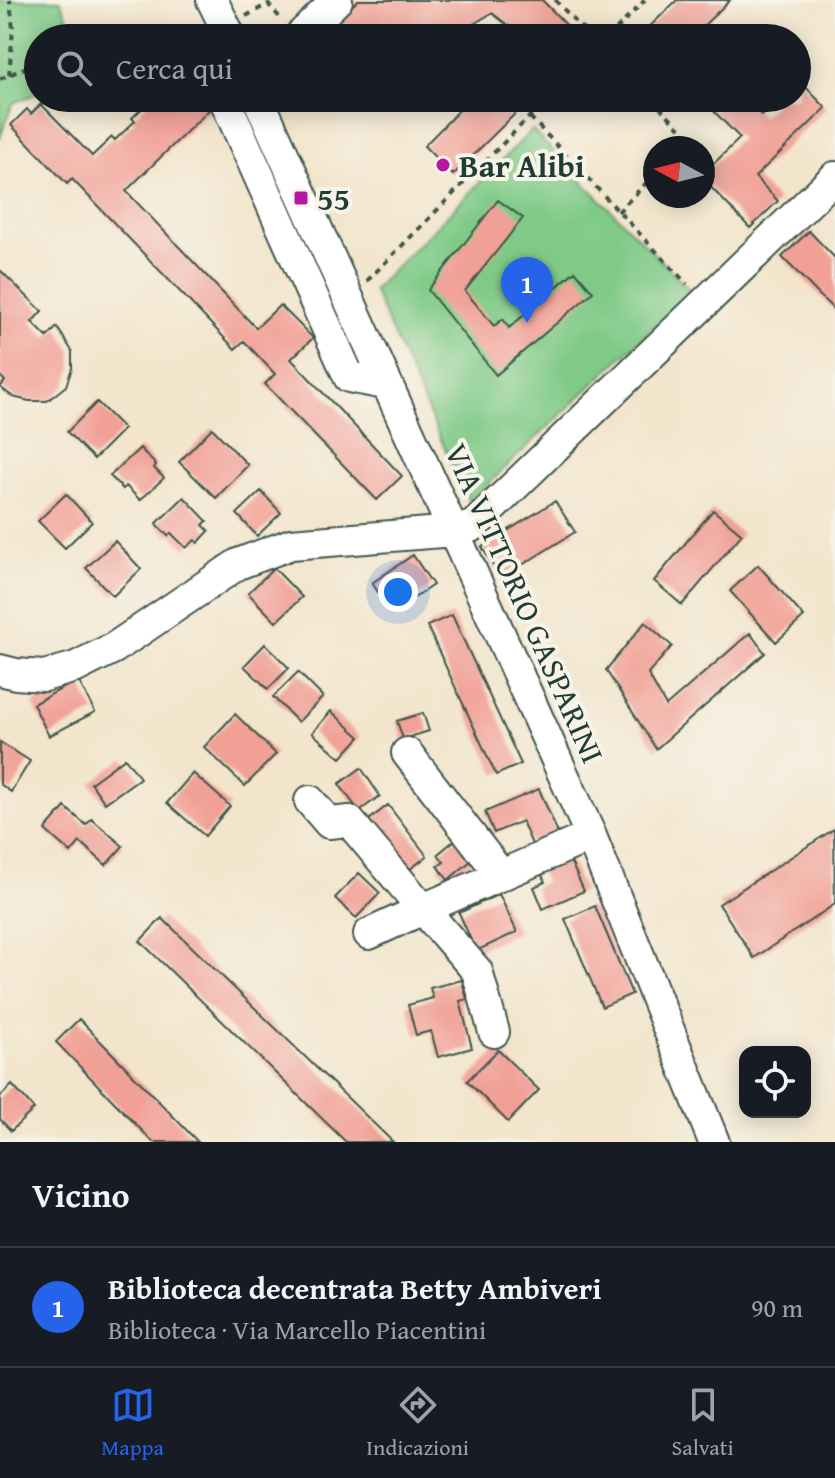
<!DOCTYPE html>
<html lang="it">
<meta charset="utf-8">
<style>
:root{--surface:#171b24;--page:#242831;--text:#f1f3f6;--muted:#9ea1a6;--line:#363941;--accent:#2563eb}
body{margin:0;font-family:"Gentium Book Plus",serif;background:var(--page);color:var(--text)}
.controls{position:absolute;right:24px;bottom:24px;display:grid;overflow:hidden;border-radius:16px;box-shadow:0 4px 20px #0003}
.controls button{width:72px;height:72px;display:grid;place-items:center;padding:0;border:0;border-bottom:2px solid var(--line);background:var(--surface);color:var(--text);font:40px sans-serif}
.compass{position:absolute;left:643px;top:136px;width:72px;height:72px;border-radius:50%;background:var(--surface);box-shadow:0 4px 20px #0003;rotate:277deg}
.you{position:absolute;left:398px;top:592px;width:28px;height:28px;margin:-20px;border:6px solid #fff;border-radius:50%;background:#1a73e8;box-shadow:0 0 0 12px #1a73e833}
.badge{display:grid;place-items:center;width:52px;height:52px;border-radius:50%;background:var(--accent);color:#fff;font-size:26px;font-weight:700}
.pin{position:absolute;translate:-50% -66px;filter:drop-shadow(0 2px 4px #0008)}
.pin::after{content:'';position:absolute;top:42px;width:28px;height:24px;background:inherit;clip-path:polygon(0 0,100% 0,50% 100%)}
.list{margin:0;padding:0;list-style:none}
h2{display:flex;justify-content:space-between;align-items:center;height:104px;margin:0;padding:0 32px;font-size:34px}
h2 small{font-size:26px;font-weight:400;color:var(--muted)}
.list li{display:grid;grid-template-columns:52px 1fr auto;gap:24px;align-items:center;box-sizing:border-box;height:120px;padding:0 32px;border-top:2px solid var(--line)}
.list b{display:block;font-size:30px;white-space:nowrap}
.list p{margin:0;font-size:26px;white-space:nowrap;color:var(--muted)}
.list em{font-size:26px;font-style:normal;color:var(--muted)}
.icon{flex:none;width:44px;height:44px;fill:none;stroke:currentColor;stroke-width:2;stroke-linecap:round;stroke-linejoin:round}
.map{position:relative;flex:none;width:835px;height:1142px;overflow:hidden}
.search{position:absolute;background:var(--surface);box-shadow:0 4px 20px #0003;left:24px;right:24px;top:24px;height:88px;display:flex;align-items:center;gap:20px;box-sizing:border-box;padding:0 28px;border-radius:44px;color:var(--muted);font-size:30px}
.sheet{height:224px;background:var(--surface)}
nav{display:flex;justify-content:space-around;align-items:center;box-sizing:border-box;height:112px;border-top:2px solid var(--line);background:var(--surface);font-size:22px;color:var(--muted)}
nav a{display:grid;justify-items:center;gap:4px}
nav .on{color:var(--accent)}
.map>svg:first-child{display:block}
</style>
<div class="map">
<svg width="835" height="1142" viewBox="0 0 835 1142">
<rect width="100%" height="100%" fill="#f7f3e8"/>
<filter id="ink" filterUnits="userSpaceOnUse"><feTurbulence type="fractalNoise" baseFrequency=".0125" numOctaves="2"/><feDisplacementMap in="SourceGraphic" scale="16" xChannelSelector="R" yChannelSelector="G"/><feConvolveMatrix kernelMatrix="1 2 1 2 8 2 1 2 1" color-interpolation-filters="sRGB"/></filter>
<filter id="wash" filterUnits="userSpaceOnUse"><feTurbulence type="fractalNoise" baseFrequency=".006" numOctaves="4" result="noise"/><feDisplacementMap in="SourceGraphic" scale="32" xChannelSelector="R" yChannelSelector="G"/><feGaussianBlur stdDeviation="1.8" result="paint"/><feColorMatrix in="noise" values="0 0 0 0 0 0 0 0 0 0 0 0 0 0 0 0 0 1.4 0 .05"/><feComposite in="paint" operator="in"/></filter>
<g filter="url(#wash)">
<rect width="100%" height="100%" fill="#f2e5cc"/>
<path fill="#7fca87" stroke="#4f845e" stroke-width="2" d="M0,0H60L77,38H38V93L13,103L0,138Z
M532,130L691,291L469,502L373,290Z"/>
<g id="blocks">
<path fill="#f1a096" d="M358,0H542L579,38H524L492,13L450,38H320Z
M677,0H730L691,38H638Z
M799,80L826,108L755,177L778,201L750,228L703,179V174L740,138L701,98H744L762,116L781,98H797Z
M153,98H198L209,110L126,191L256,328L280,305L313,338L291,359L402,476L377,500L265,384L275,374L244,341L235,349L72,179L67,184L11,125L27,109L31,114L41,104L92,156L112,137L115,140L135,121L132,118Z
M471,98H531L453,175L424,146Z
M498,200L523,218L465,291L494,326L503,319L509,328L575,271L593,292L496,375L428,290Z
M809,231L834,257L835,255V311L782,257Z
M0,270L42,311L32,322L47,337L57,327L72,351V368L66,386L47,401H29L13,397L0,387L5,381L0,376Z
M97,402L124,429L94,459L67,432Z
M212,428L248,465L216,498L179,462Z
M140,448L156,465L154,468L164,478L140,500L126,486L123,489L110,476Z
M261,491L281,513L257,536L237,514Z
M66,494L92,522L65,548L38,521Z
M184,497L207,521L203,525L209,531L198,543L195,540L186,548L171,533L168,536L156,524Z
M555,501L575,532L501,578L482,547Z
M713,510L742,534L682,605L654,581Z
M115,541L141,569L113,596L86,568Z
M413,555L433,585L392,613L372,583Z
M758,565L804,617L776,642L730,591Z
M274,568L302,597L276,622L248,593Z
M452,615L521,764L496,775L427,626Z
M645,622L672,646L648,674L666,706L750,633L765,653L656,749L606,670Z
M265,644L289,668L268,689L244,666Z
M298,672L323,697L298,722L273,697Z
M78,680L95,712L49,736L33,704Z
M331,711L360,737L341,758L312,733Z
M423,713L429,731L403,739L397,721Z
M235,714L276,754L245,786L204,747Z
M0,742L30,761L11,792L0,784Z
M125,758L140,778L105,803L91,783Z
M361,768L380,796L359,811L339,784Z
M193,773L230,806L205,836L167,803Z
M539,789L560,838L534,849L522,821L494,833L485,812Z
M388,805L427,856L399,878L360,827Z
M65,807L86,825L92,819L123,846L106,865L80,842L71,853L45,830Z
M834,829L835,904L754,958L719,904Z
M461,835L478,855L448,880L438,866L444,862L438,854Z
M569,858L584,891L543,909L534,887L545,882L540,870Z
M359,873L380,893L356,918L335,898Z
M499,894L517,932L476,951L459,913Z
M595,906L632,994L602,1007L565,919Z
M162,918L393,1142H346L140,941Z
M462,980L467,999L460,1001L472,1048L438,1057L431,1031L416,1035L408,1005L433,998L430,988Z
M79,1019L198,1142H153L56,1042Z
M498,1050L539,1090L508,1122L467,1081Z
M12,1085L34,1109L11,1131L0,1119V1097Z"/>
</g>
</g>
<g filter="url(#ink)">
<use href="#blocks" fill-opacity="0" stroke="#3f564b" stroke-width="2"/>
<g fill="none" stroke-linecap="round" stroke-linejoin="round">
<g stroke="#3f564b" stroke-width="34">
<path id="minor" d="M212,0L231,38
M298,38L337,0
M224,98L349,377L385,384
M258,98L591,836L714,1142
M0,670L16,674L44,676L76,667L114,648L238,564L291,544L454,531L473,526L835,177
M407,753L501,875
M310,801L329,823L349,821L423,909L591,836
M369,934L423,909L477,971L494,1032"/>
</g>
<path stroke="#3f564b" stroke-width="4" stroke-dasharray="6 6" stroke-linecap="butt" d="M555,0L591,38
M246,16L268,4L283,21
M84,38L94,32
M608,38L645,0
M9,75L13,29L10,0
M0,79L38,62
M651,98L690,138L680,148
M530,117L687,284
M618,212L655,174
M367,281L548,98"/>
<use href="#minor" stroke="#fff" stroke-width="30"/>
</g>
</g>
<g fill="#b5179e" stroke="#f7f3e8" stroke-width="3">
<circle cx="443" cy="165" r="8"/>
<rect x="293" y="190" width="16" height="16" rx="4"/>
</g>
<g text-anchor="middle" dominant-baseline="central" stroke-width="8" stroke-linejoin="round" paint-order="stroke">
<g font-size="32" font-weight="bold" fill="#1f3d34" stroke="#f7f3e8" text-anchor="start">
<text x="459" y="165">Bar Alibi</text>
<text x="317" y="198">55</text>
</g>
<g font-size="32" fill="#1f3d34" stroke="#f7f3e8">
<text transform="translate(525 603) rotate(66)">VIA VITTORIO GASPARINI</text>
</g>
</g>
</svg>
<div class="controls">
<button><svg class="icon" aria-label="locate" viewBox="0 0 24 24"><circle cx="12" cy="12" r="6"/><path d="M12 2v4M12 18v4M2 12h4M18 12h4"/></svg></button>
</div>
<svg class="compass" viewBox="-18 -18 36 36"><path d="M0-13l5 13h-10z" fill="#e53935"/><path d="M0 13l5-13h-10z" fill="#9ea1a6"/></svg>
<div class="you"></div>
<div class="pin badge" style="left:527px;top:323px">1</div>
<div class="search"><svg class="icon" aria-label="search" viewBox="0 0 24 24"><circle cx="10" cy="10" r="6"/><path d="M15 15l6 6"/></svg>Cerca qui</div>
</div>
<section class="sheet">
<h2>Vicino<small></small></h2>
<ul class="list">
<li><span class="badge">1</span><div><b>Biblioteca decentrata Betty Ambiveri</b><p>Biblioteca · Via Marcello Piacentini</p></div><em>90 m</em></li>
</ul>
</section>
<nav>
<a class="on"><svg class="icon" aria-label="map" viewBox="0 0 24 24"><path d="M3 6l6-2 6 2 6-2v14l-6 2-6-2-6 2zM9 4v14M15 6v14"/></svg>Mappa</a>
<a><svg class="icon" aria-label="directions" viewBox="0 0 24 24"><path d="M12 3l9 9-9 9-9-9zM9 14v-3h6M13 9l2 2-2 2"/></svg>Indicazioni</a>
<a><svg class="icon" aria-label="saved" viewBox="0 0 24 24"><path d="M7 4h10v16l-5-4-5 4z"/></svg>Salvati</a>
</nav>
